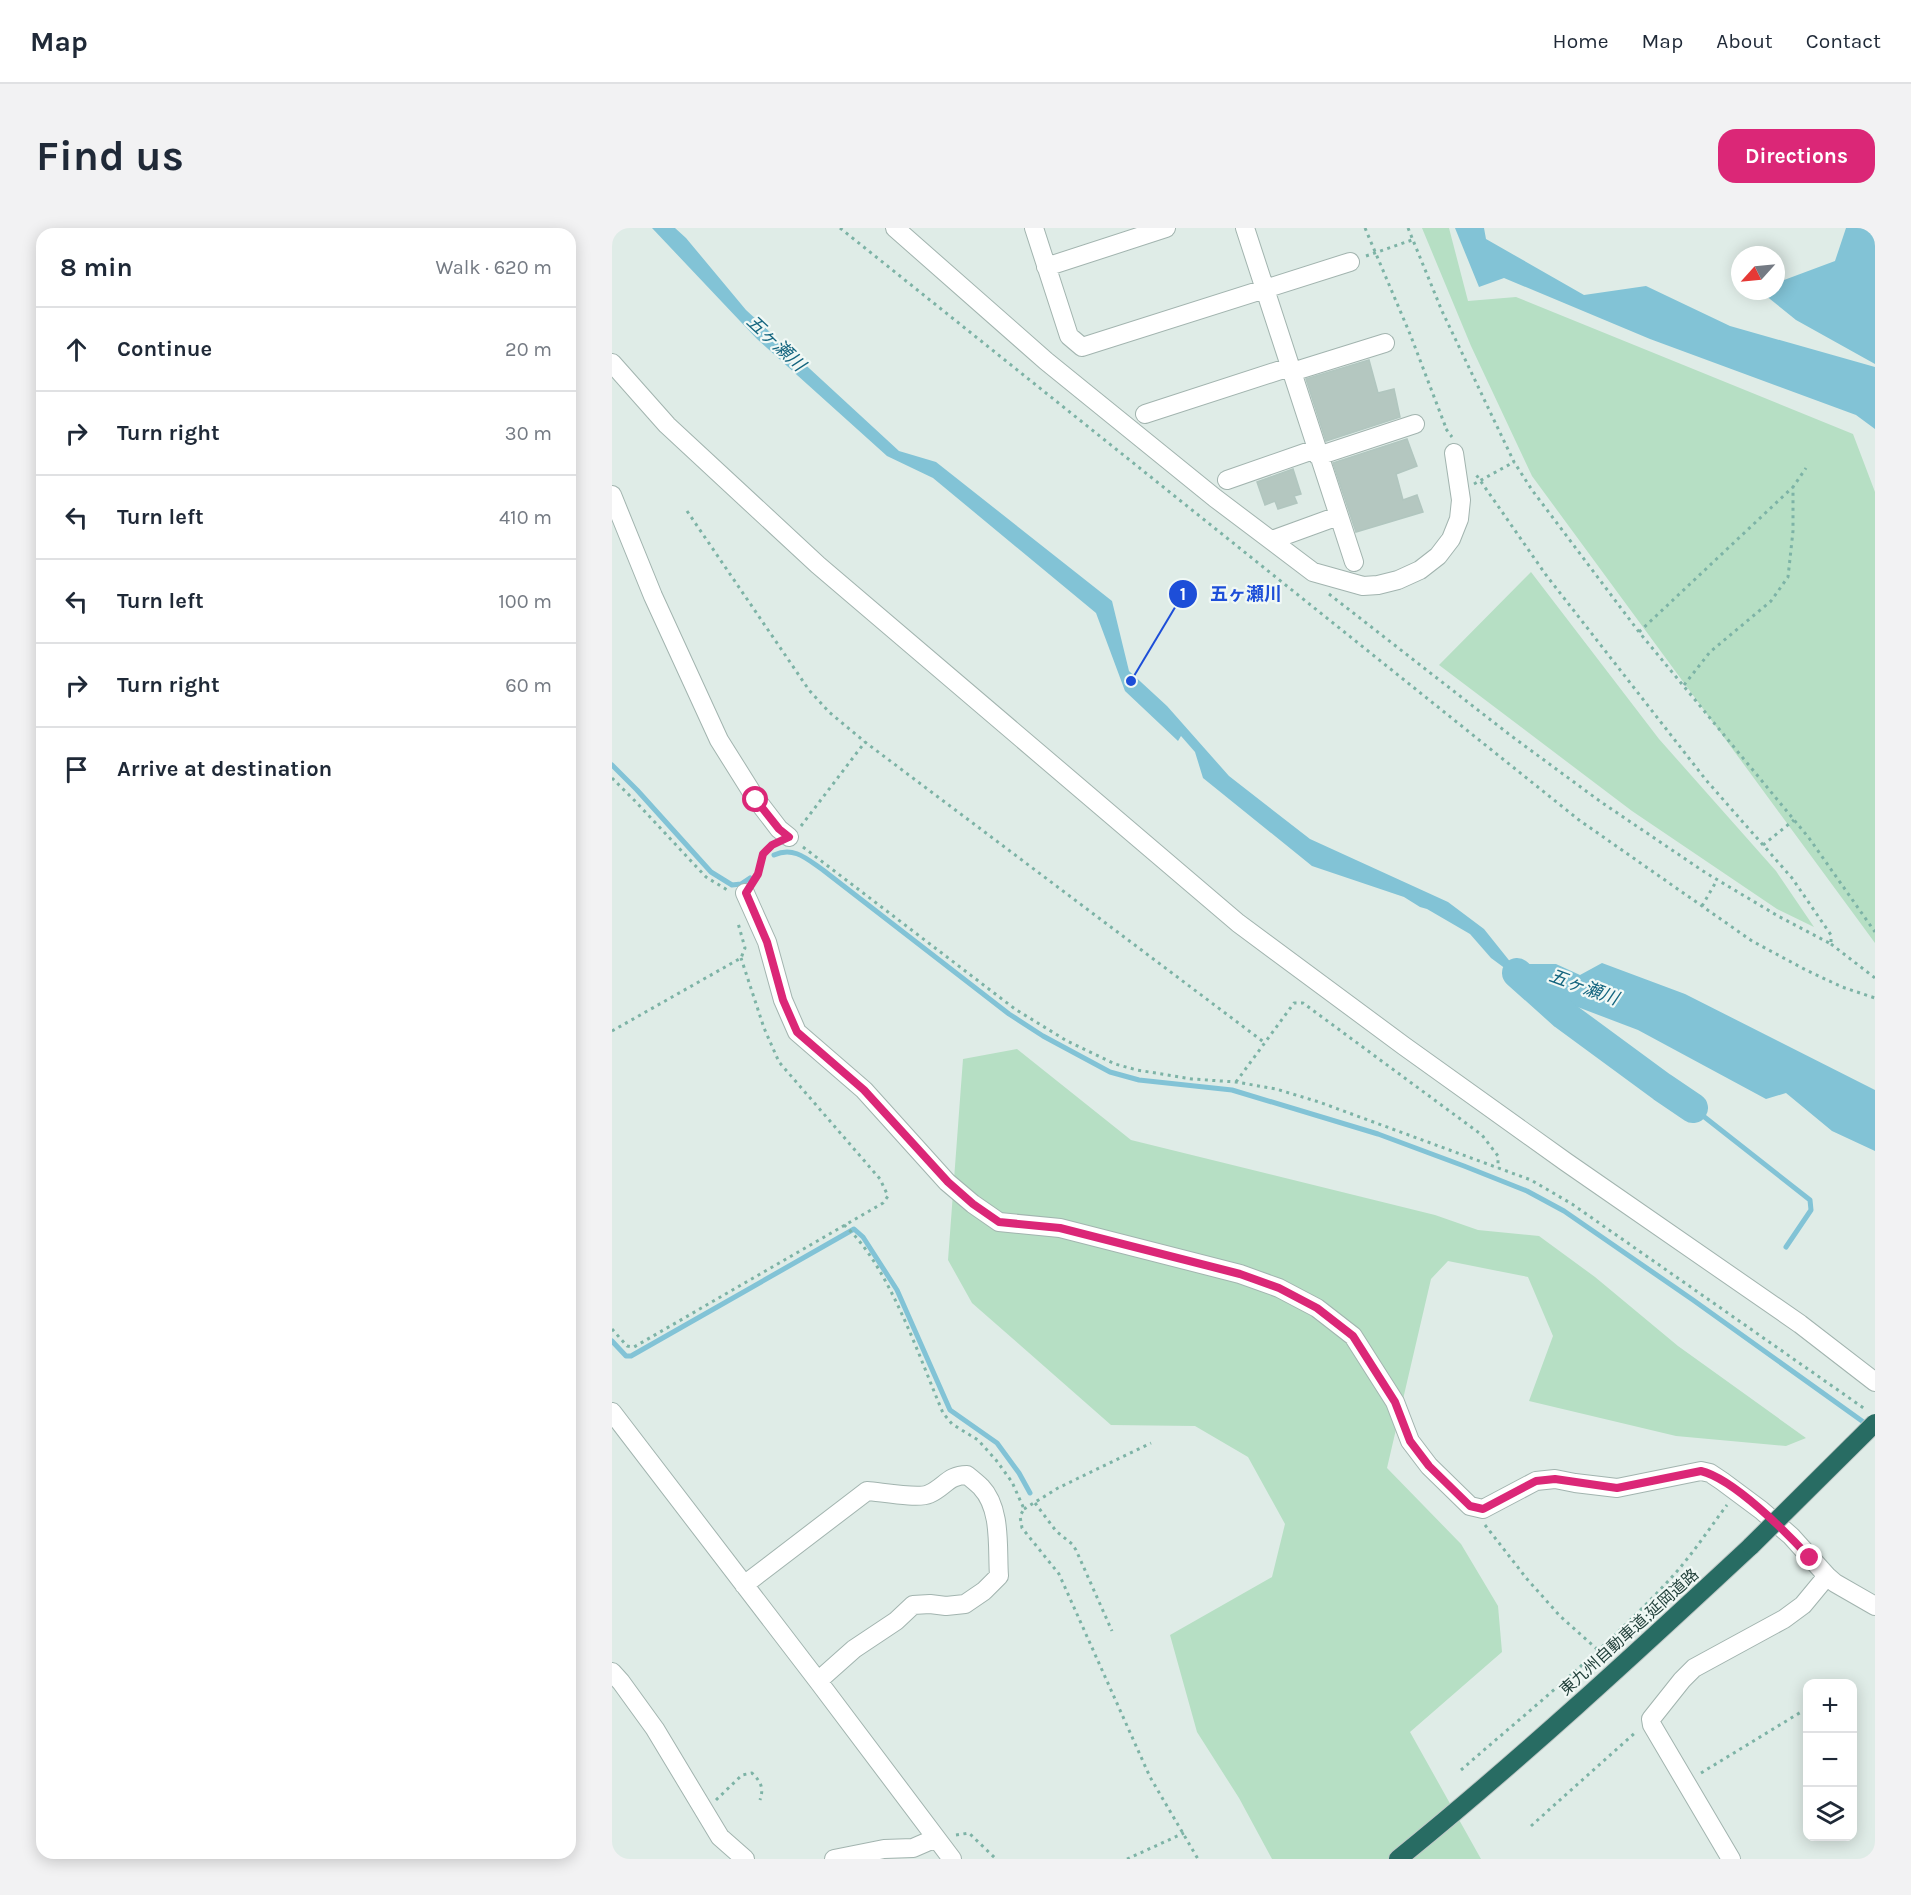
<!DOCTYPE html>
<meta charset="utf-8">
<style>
:root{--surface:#fff;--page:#f2f2f3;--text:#1f2937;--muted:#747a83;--line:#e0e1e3;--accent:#db2777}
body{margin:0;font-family:Karla,"Noto Sans JP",sans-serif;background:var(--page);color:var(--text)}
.controls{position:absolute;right:18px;bottom:18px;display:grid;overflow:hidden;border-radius:12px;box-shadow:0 3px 15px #0003}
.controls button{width:54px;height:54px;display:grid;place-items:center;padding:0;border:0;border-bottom:2px solid var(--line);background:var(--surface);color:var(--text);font:30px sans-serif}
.compass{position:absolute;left:1119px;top:18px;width:54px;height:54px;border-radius:50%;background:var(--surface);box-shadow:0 3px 15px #0003;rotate:243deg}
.stop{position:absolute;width:18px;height:18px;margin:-14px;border:4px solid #db2777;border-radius:50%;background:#fff}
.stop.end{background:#db2777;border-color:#fff;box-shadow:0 2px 6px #0008}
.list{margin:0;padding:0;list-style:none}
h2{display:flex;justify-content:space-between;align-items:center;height:78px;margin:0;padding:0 24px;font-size:26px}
h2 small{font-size:20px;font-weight:400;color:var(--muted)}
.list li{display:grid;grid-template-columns:39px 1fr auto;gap:18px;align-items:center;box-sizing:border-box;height:84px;padding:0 24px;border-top:2px solid var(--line)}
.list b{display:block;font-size:22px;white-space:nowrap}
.list em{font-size:20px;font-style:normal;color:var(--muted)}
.icon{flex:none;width:33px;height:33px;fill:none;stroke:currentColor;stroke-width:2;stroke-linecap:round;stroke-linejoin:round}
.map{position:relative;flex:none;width:1263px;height:1631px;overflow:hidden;border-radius:18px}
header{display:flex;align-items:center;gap:36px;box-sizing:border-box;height:84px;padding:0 30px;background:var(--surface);border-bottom:2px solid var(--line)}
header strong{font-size:28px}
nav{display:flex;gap:33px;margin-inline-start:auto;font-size:21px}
.intro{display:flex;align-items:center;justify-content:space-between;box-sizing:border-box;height:144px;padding:0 36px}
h1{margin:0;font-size:42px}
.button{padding:15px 27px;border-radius:18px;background:var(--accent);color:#fff;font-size:21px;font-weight:700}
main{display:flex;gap:36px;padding:0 36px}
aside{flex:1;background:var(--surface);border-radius:18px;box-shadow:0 3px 15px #0003}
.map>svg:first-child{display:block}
</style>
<header>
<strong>Map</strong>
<nav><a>Home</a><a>Map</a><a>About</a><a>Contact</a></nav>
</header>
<div class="intro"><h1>Find us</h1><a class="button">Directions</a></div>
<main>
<aside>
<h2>8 min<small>Walk · 620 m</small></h2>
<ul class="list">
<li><svg class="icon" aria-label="ahead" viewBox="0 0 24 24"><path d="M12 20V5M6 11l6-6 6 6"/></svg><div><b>Continue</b></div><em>20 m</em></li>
<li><svg class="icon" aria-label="right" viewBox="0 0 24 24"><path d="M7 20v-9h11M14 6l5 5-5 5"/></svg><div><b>Turn right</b></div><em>30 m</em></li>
<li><svg class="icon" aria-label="left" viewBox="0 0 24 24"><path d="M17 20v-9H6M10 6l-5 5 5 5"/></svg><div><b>Turn left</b></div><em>410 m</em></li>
<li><svg class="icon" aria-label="left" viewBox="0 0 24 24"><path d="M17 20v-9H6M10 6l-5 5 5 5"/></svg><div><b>Turn left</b></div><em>100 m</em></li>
<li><svg class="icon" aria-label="right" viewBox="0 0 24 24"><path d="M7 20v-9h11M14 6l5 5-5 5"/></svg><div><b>Turn right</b></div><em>60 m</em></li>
<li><svg class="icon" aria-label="arrive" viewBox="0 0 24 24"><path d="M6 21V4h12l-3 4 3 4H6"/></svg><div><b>Arrive at destination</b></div></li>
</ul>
</aside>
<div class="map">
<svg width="1263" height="1631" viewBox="0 0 1263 1631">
<rect width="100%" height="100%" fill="#dfece7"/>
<path fill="#b6dfc4" d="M810,0H837L856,73L904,69L1241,206L1263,264V715L920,248L859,118Z
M919,344L1047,511L1164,643L1202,699L1165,681L1020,583L827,437Z
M405,821L519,912L823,987L866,1002L927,1008L983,1049L1066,1118L1194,1210L1174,1218L1064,1208L917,1173L941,1108L916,1049L836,1033L819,1051L775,1240L849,1316L886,1378L890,1424L798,1504L869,1631H660L627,1570L585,1504L558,1407L660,1349L673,1296L636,1229L583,1198L499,1197L360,1075L336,1032L351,831Z"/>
<path fill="#82c3d6" d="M40,0H63L74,10L134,82L287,223L324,234L500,373L517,443L555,478L617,548L698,611L836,674L872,701L900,736H944L968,747L990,735L1073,766L1263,862V923L1220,903L1174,865L1154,871L1026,802L955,775L902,747L879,730L858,706L815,681L808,679L792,669L700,638L591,550L583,524L569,508L566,513L513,463L484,385L321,250L275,228L145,111Z
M843,0H872L874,11L972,67L1034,58L1118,98L1263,139V201L1244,187L1038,111L892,50L867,59Z
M1234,0H1263V136L1184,92L1148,63H1164V55L1223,33Z"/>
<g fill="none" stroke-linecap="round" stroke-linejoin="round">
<path stroke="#82c3d6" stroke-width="5" d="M0,537L25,562L99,644L120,657L129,656L138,650
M162,627C182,618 195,631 211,642L397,786L431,808L498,844L527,852L620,862L766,906L852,938L915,963L952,983L1081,1072L1257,1198
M1081,880L1198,972L1199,982L1174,1019
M0,1113L14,1128H19L242,1001L251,1009L285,1062L338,1182L385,1215L407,1245L418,1265"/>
<path stroke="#82c3d6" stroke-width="30" d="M905,745L952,787L1050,859L1081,880"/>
</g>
<path fill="#b4c7c0" stroke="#b1c6bf" stroke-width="1.5" d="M757,132L766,165L782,161L788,189L714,213L694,151Z
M795,211L805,238L784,246L791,272L805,267L811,284L744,304L721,235Z
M681,241L689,266L682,268L685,275L666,281L663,273L653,277L645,254Z"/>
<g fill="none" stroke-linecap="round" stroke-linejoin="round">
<g stroke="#a2b4af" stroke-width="20">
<path id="minor" d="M283,0L434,133L603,270L701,344L751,358L766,357L786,352L808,342L826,328L839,311L847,291L849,272L842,225
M422,0L457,108L470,119L738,34
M633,0L742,334
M434,39L554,0
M0,135L55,197L206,337L626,695L792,818L954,934L1188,1096L1263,1154
M680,144L773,115
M533,186L678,139
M706,228L803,196
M615,252L704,221
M0,267L41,368L107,512L144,571L167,601L177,609
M660,312L726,288
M133,665L155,714L171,772L185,804L252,862L335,954L361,976L387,994L448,1000L628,1046L667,1060L705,1080L741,1108L783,1174L798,1213L817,1238L858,1278L871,1281L924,1253L943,1251L963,1255L1005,1260L1089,1243L1098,1245L1110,1253L1149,1282L1179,1308L1215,1348L1223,1355L1263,1378
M0,1184L206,1453L340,1631
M132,1357L255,1263C269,1264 306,1271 317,1266C333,1259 336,1247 355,1247C360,1251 365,1255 369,1259C390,1281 385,1321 387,1348L372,1363L353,1376L334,1378L318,1376L301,1377L284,1393L242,1421L206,1453
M0,1444L9,1454L43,1501L108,1609L133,1631
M222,1631L272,1621L301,1620L324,1610
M1119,1631L1040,1497L1039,1491L1070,1452L1082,1440L1172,1391L1191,1377L1215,1348"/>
</g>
<g stroke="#c0c9c7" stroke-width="20">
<path id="highway" d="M786,1631C908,1532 1024,1425 1139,1318"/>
</g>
<path stroke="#7db3a6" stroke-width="3" stroke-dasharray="3 4.5" stroke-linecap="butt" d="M228,0L967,592L1140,713L1194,742L1230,759L1263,770
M753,0L798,106L834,200
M796,0L830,83L902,234L920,262L1027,404L1197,610L1263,704
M754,28L800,12
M834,201L840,209
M862,256L902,234
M75,283L197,462L217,484L253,514L653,815
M717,366L898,507L989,574L1094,645L1166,688L1219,716V707L1180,650L1094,552L934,347L863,245
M1027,404L1181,259
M1072,457L1098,424L1159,373L1176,349L1181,303V259L1194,240
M0,550L23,573L94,649L117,663
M189,598L253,514
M1151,617L1182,592
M191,619L403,781L455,813L503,836L525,842L580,851L624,854L664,861L707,874L919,952L960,976L1253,1181
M142,651C152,636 144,630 161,616
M1090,678L1105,652
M1219,716L1263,750
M0,803L129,730L133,720L126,695
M624,854L682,775H691L870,907L886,928V940
M232,997C277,1037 307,1129 331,1185L340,1196L366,1212L384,1232L400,1254L412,1281L408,1288L410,1300L447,1346L538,1549L586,1631
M0,1101L15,1118L22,1119L271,975L276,968L268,951L167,834L152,800L129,730
M423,1275L444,1303L460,1316L464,1322L500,1403
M412,1281L446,1260L539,1215
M873,1297L915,1351L948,1388L986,1422
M849,1542C920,1480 995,1420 1059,1350C1080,1327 1097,1301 1115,1277
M1089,1545L1189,1484
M104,1572L130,1547L140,1545C149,1554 152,1560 148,1572
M919,1598L1024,1504
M344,1607L357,1605L384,1631
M515,1631L572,1605"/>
<use href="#minor" stroke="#fff" stroke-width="18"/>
<use href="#highway" stroke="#286c63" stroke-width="18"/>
<g stroke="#c0c9c7" stroke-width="20" stroke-linecap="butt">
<path id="highway-bridge" d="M1139,1318L1263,1195"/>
</g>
<use href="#highway-bridge" stroke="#286c63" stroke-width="18"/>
</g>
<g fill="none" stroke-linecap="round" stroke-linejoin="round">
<path stroke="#db2777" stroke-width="8" d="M144,572L167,601L177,609L160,617L151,626L146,646L134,665L155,714L171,772L185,804L252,862L336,954L361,976L387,994L448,1000L628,1046L667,1060L705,1080L741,1108L783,1174L798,1213L817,1238L858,1278L871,1281L924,1253L943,1251L1005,1260L1089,1243C1122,1251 1175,1305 1198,1330"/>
</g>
<g text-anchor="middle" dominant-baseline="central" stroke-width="4.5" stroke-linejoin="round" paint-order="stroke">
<g font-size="16" fill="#1f3e38" stroke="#f0f8f5">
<text transform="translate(1017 1404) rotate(-42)">東九州自動車道;延岡道路</text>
</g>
<g font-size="18" font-style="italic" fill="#14657f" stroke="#f0f8f5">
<text transform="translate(164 115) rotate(43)">五ヶ瀬川</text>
<text transform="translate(972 759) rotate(20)">五ヶ瀬川</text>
</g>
</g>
<path fill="none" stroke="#1d4ed8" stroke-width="2" d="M519 453L571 366"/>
<g fill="#1d4ed8" stroke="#f0f8f5" stroke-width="2">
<circle cx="519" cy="453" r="6"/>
<circle cx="571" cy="366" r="15"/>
</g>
<g font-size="18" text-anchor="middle" font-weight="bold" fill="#fff">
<text x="571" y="372">1</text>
</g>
<g font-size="18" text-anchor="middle" font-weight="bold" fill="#1d4ed8" stroke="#f0f8f5" stroke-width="4.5" stroke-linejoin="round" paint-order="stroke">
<text x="634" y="372">五ヶ瀬川</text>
</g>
</svg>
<div class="controls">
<button>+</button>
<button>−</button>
<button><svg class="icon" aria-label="layers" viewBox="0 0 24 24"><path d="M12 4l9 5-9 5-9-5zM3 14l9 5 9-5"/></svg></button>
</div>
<svg class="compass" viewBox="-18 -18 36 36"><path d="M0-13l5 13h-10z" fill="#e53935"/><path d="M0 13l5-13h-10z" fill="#747a83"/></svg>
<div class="stop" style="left:144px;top:572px"></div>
<div class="stop end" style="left:1198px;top:1330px"></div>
</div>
</main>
